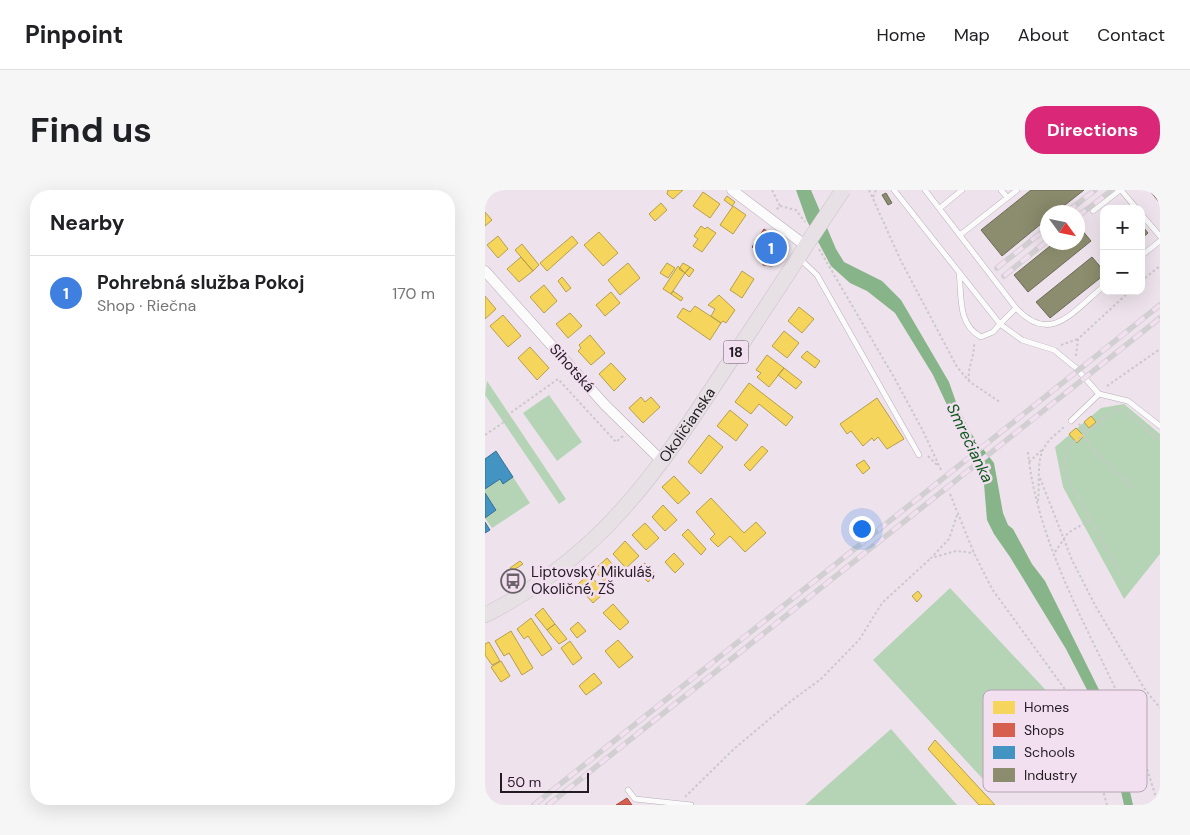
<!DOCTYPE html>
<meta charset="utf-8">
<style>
:root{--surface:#fff;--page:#f6f6f6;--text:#202124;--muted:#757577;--line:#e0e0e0;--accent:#db2777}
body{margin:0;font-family:"DM Sans",sans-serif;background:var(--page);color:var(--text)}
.controls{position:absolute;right:15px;top:15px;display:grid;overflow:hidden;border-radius:10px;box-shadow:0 5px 20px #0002}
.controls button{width:45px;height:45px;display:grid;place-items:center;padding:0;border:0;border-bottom:1px solid var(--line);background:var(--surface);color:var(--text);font:25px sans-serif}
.compass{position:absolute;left:555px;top:15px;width:45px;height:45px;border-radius:50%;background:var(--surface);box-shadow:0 5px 20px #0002;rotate:123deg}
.scale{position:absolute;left:15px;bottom:12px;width:89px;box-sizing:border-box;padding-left:5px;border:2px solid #221c22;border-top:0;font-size:14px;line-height:18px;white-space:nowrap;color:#221c22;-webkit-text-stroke:4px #f2dff0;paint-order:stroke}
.you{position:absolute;left:376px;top:338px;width:18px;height:18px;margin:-12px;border:4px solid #fff;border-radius:50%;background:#1a73e8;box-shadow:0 0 0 8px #1a73e833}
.badge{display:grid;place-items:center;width:32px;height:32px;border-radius:50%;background:var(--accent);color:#fff;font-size:16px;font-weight:700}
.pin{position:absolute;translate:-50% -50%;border:2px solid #fff;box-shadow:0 1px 5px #0006}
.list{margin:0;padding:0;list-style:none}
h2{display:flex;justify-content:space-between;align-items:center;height:65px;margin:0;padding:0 20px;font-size:21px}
h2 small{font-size:16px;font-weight:400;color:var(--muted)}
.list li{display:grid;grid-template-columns:32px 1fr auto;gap:15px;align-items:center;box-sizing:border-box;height:75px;padding:0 20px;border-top:1px solid var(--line)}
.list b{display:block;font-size:19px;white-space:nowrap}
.list p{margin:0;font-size:16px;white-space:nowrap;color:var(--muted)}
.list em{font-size:16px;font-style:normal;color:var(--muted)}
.map{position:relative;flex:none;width:675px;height:615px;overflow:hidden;border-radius:20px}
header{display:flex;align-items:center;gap:30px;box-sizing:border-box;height:70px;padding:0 25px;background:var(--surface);border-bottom:1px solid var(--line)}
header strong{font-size:24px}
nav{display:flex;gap:28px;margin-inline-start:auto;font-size:18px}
.intro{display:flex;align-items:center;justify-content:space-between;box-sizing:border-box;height:120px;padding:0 30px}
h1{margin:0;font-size:35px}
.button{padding:12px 22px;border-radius:20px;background:var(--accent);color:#fff;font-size:18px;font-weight:700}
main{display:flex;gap:30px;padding:0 30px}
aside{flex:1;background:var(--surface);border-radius:20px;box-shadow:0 5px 20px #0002}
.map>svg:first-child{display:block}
</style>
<header>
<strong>Pinpoint</strong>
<nav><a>Home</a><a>Map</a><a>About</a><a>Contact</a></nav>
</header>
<div class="intro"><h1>Find us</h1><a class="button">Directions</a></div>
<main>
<aside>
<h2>Nearby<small></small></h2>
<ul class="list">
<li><span class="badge" style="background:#3f7fe0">1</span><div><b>Pohrebná služba Pokoj</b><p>Shop · Riečna</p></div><em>170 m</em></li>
</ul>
</aside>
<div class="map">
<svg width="675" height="615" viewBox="0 0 675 615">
<rect width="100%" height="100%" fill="#eee3ec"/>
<path fill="#b5d4b6" d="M2,191L81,309L74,314L0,205Z
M64,205L97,252L72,271L38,223Z
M639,214L675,244V364L639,409L578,297L570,257L616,218Z
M28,287L45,313L7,338L0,328L11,319L0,303V299L15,289Z
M465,398L587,528L509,601L388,470Z
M406,539L472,615H320Z"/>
<path fill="#87b489" d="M311,0H326L351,59L359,72L397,91L416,110L464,192L472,215L485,242L509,273L518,323L523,335L528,339L547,374L560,391L629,530L648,615H639L625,551L617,529L581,459L525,367L509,344L502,330L498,282L476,245L448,185L410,123L382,101L365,93L346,76L322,31Z"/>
<path fill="#f6d55c" stroke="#b69e4b" d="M183,0H198L188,9L182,4Z
M218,2L235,14L225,28L208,16Z
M242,6L250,12L247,16L239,10Z
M176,13L182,20L170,31L164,24Z
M248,16L261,25L248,44L235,35Z
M0,22L7,30L0,36Z
M216,36L220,39L222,37L231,43L217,62L208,56L213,49L209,46Z
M114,42L133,63L118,76L99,55Z
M13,46L23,59L13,68L2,55Z
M87,46L93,53L62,81L55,73Z
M37,54L54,75L48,81L30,60Z
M36,67L48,81L34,92L22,79Z
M143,73L155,88L135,105L123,90Z
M182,73L190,78L183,88L175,83Z
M198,73L205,77L200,83L194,79Z
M193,76L200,83L186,104L178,99Z
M205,77L209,80L204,87L200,83Z
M257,81L269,89L257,108L245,100Z
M77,87L86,98L81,102L73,91Z
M59,95L72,111L59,123L45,107Z
M188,101L198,108L196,111L186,104Z
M126,102L135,113L120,126L111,115Z
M234,105L250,120L241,133L238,131L236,133L226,126L230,119L223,115Z
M0,106L11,119L0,129Z
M210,116L236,133L225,150L192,127L198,118L205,122Z
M314,117L329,129L317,143L303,131Z
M85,123L97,136L83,148L71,134Z
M18,125L36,146L23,157L5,136Z
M299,141L314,153L302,168L287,156Z
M105,145L120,163L106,175L93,161L96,158L94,155Z
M45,157L64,178L52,190L33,168Z
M322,161L335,171L330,178L316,167Z
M282,165L299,178L284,197L272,187L276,183L271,180Z
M126,173L141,189L129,201L114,184Z
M299,178L317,192L311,199L293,185Z
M264,193L308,227L301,236L274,214L266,224L250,212Z
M156,207L160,212L166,207L175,217L158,233L144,218Z
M392,208L419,249L402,259L393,247L389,251L387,248L378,256L366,241L362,244L355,234Z
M245,220L263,235L251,251L232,236Z
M606,226L611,232L604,238L599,232Z
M591,238L599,246L592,253L584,244Z
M224,245L238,257L216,284L203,272Z
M277,256L283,261L265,281L259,275Z
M379,270L385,278L378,284L371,275Z
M189,286L205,303L193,314L177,297Z
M226,308L259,343L271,332L281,343L260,362L245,346L233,357L225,349L230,344L211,322Z
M178,315L192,330L180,341L167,327Z
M160,333L174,348L161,360L147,345Z
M203,339L221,359L216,365L197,345Z
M140,351L154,366L141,378L128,364Z
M189,363L199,374L190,383L180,372Z
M122,368L134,382L122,394L109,380Z
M35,371L38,374L27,381L25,378Z
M160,373L171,385L163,392L152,380Z
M104,384L120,402L108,413L92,395Z
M433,401L437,406L432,412L427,406Z
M128,414L144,432L135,440L118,423Z
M58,418L70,434L62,440L50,425Z
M46,428L67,459L57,466L43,446L39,449L32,439Z
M93,432L101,441L92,448L85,439Z
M70,434L82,449L74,454L62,440Z
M26,441L48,478L37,485L24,463L19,466L10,451Z
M133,450L148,467L134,478L120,461Z
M85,451L97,468L88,475L76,458Z
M4,452L15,471L7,475L0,465V454Z
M16,471L25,486L16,492L6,477Z
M109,483L117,493L101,505L94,496Z
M450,550L510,615H494L443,559Z"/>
<path fill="#d6604d" stroke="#a04c40" d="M279,39L299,53L300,58L287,76L278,75L279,66L267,57Z
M142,608L147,615H131Z"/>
<path fill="#4393c3" stroke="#396f93" d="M11,261L28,287L18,294L15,289L0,299V269Z
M0,303L11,320L0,328Z
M0,332L5,340L0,343Z"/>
<path fill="#8c8c6e" stroke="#6c6a57" d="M546,0H599L571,22H562V29L517,66L496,40Z
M664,0H675V13Z
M401,3L407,13L403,15L397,5Z
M592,34L606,51L543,102L529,85L570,52H592Z
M656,34L663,43L656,49Z
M607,67L619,81V85L565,128L551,112Z"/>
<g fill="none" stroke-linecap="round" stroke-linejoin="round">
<g stroke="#b7afb6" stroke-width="6">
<path id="service" d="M409,0L515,134L508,142L496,147C472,134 477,106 474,82
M440,0L531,118C566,156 589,120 619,96
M516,0L522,7
M636,0L652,19
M455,18L477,0
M608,21L635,0
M656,24L675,46
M475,45L532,0
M656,66L675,51
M315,69L332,85L434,265
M531,118L515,134L537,150L569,160L591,178L614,204L643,211L675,236
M586,231L614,204
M143,600L150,609L206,615"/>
</g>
<g stroke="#b7afb6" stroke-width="11">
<path id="minor" d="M247,0L321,56
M0,81L120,215L177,271"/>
</g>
<g stroke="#c8c3c7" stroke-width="16">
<g id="primary">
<path id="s1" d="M0,425C112,369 170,286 236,185C266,140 295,96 324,51"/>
</g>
</g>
<path stroke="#cbc8cb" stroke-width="2" stroke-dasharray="2.5 2.5" stroke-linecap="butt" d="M287,0L295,16L291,20
M384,0L416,71L472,177L485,192L515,212
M388,7L391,0
M295,16L311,20L320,32
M334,59L410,189L438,241L457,282
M656,91L675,76
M576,155L593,149
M591,166L593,149L645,101
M484,191C482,177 490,167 489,152
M622,196L675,159
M594,234L601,242
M0,245L19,232L24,224L73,189L131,252L138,246
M598,245L610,262L648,298
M543,262C551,345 596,426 631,500C648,537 662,576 673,615
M443,266L452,275
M544,272L557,260
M555,288L587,370L611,417L659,498L675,518
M465,304L489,363L507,399L595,520L622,615
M553,311C555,294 551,269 560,256C565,248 574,242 580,236
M472,325L464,349L446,368L471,361L489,363
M570,362L583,343L605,330
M640,392L578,280L583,257L631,219L641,222L675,250
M200,607L250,558L306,511L336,489L374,450L397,413L446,368
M0,610L5,615"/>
<use href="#service" stroke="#fcfbfc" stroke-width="5"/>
<use href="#minor" stroke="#fcfbfc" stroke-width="10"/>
<use href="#primary" stroke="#e7e1e6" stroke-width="15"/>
<g stroke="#d1cfd1" stroke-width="5.5">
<path id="rail" d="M582,22L610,0
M592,27L627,0
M512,78L562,38
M519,86L562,51
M49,615L675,115
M63,615L675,128"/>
</g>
<use href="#rail" stroke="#f2dff0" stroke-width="4" stroke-dasharray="11" stroke-linecap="butt"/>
<g stroke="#c8c3c7" stroke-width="16" stroke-linecap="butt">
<path id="primary-bridge" d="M324,51L358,0"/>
</g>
<use href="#primary-bridge" stroke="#e7e1e6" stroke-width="15"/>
</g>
<defs>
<g id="bus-ring" transform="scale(1.25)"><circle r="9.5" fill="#f2dff0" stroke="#696269" stroke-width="1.5"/><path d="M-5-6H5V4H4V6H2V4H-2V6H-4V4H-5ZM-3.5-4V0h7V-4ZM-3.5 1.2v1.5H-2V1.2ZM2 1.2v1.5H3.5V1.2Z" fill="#696269"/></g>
</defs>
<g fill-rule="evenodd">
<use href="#bus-ring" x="28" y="391"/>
</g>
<g text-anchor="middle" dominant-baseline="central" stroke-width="5" stroke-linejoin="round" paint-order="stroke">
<rect fill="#f2dff0" stroke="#605660" stroke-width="1" x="238.5" y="150.5" width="25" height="23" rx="4"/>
<g font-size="14" font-weight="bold" fill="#221c22">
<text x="251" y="162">18</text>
</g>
<g font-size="15" fill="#221c22" stroke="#f2dff0">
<text transform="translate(87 178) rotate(48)">Sihotská</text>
<text stroke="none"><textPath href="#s1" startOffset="281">Okoličianska</textPath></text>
</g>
<g font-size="15" fill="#221c22" stroke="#f2dff0" text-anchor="start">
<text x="46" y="382">Liptovský Mikuláš,<tspan x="46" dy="17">Okoličné, ZŠ</tspan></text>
</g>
<g font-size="16" font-style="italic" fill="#0d5a1b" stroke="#f2dff0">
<text transform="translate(485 253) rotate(64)">Smrečianka</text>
</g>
</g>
<rect x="498" y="500" width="164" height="102" rx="8" fill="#f2dff0" stroke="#b4a4b2" stroke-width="1"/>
<rect x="508" y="511" width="22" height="13" fill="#f6d55c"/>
<rect x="508" y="533" width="22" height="14" fill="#d6604d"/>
<rect x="508" y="556" width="22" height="13" fill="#4393c3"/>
<rect x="508" y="578" width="22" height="14" fill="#8c8c6e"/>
<g font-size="14" fill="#221c22">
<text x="539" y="522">Homes</text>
<text x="539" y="545">Shops</text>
<text x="539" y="567">Schools</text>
<text x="539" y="590">Industry</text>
</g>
</svg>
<div class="controls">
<button>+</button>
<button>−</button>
</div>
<svg class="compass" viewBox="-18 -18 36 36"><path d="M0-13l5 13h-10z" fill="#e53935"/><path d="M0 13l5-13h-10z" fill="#757577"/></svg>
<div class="scale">50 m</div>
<div class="you"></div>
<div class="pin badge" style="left:286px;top:58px;background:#3f7fe0">1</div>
</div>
</main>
